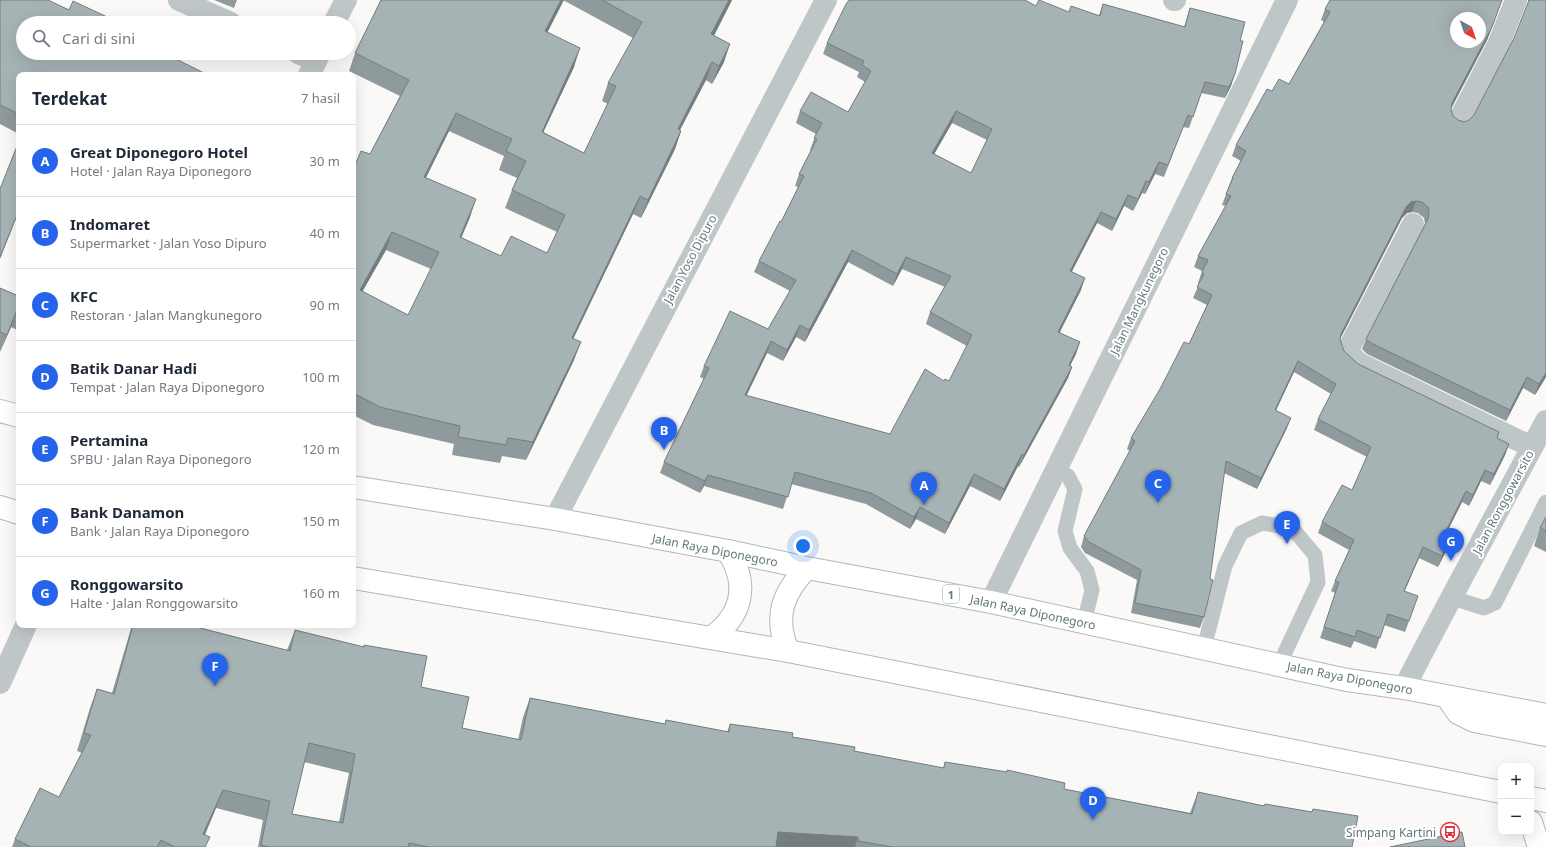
<!DOCTYPE html>
<html lang="id">
<meta charset="utf-8">
<style>
:root{--surface:#fff;--page:#f6f6f7;--text:#1f2937;--muted:#747a83;--line:#e0e1e3;--accent:#2563eb}
body{margin:0;font-family:"Noto Sans",sans-serif;background:var(--page);color:var(--text)}
.controls{position:absolute;right:12px;bottom:12px;display:grid;overflow:hidden;border-radius:8px;box-shadow:0 4px 16px #0002}
.controls button{width:36px;height:36px;display:grid;place-items:center;padding:0;border:0;border-bottom:1px solid var(--line);background:var(--surface);color:var(--text);font:20px sans-serif}
.compass{position:absolute;left:1450px;top:12px;width:36px;height:36px;border-radius:50%;background:var(--surface);box-shadow:0 4px 16px #0002;rotate:140deg}
.you{position:absolute;left:803px;top:546px;width:14px;height:14px;margin:-10px;border:3px solid #fff;border-radius:50%;background:#1a73e8;box-shadow:0 0 0 6px #1a73e833}
.badge{display:grid;place-items:center;width:26px;height:26px;border-radius:50%;background:var(--accent);color:#fff;font-size:13px;font-weight:700}
.pin{position:absolute;translate:-50% -33px;filter:drop-shadow(0 1px 2px #0008)}
.pin::after{content:'';position:absolute;top:21px;width:14px;height:12px;background:inherit;clip-path:polygon(0 0,100% 0,50% 100%)}
.list{margin:0;padding:0;list-style:none}
h2{display:flex;justify-content:space-between;align-items:center;height:52px;margin:0;padding:0 16px;font-size:17px}
h2 small{font-size:13px;font-weight:400;color:var(--muted)}
.list li{display:grid;grid-template-columns:26px 1fr auto;gap:12px;align-items:center;box-sizing:border-box;height:72px;padding:0 16px;border-top:1px solid var(--line)}
.list b{display:block;font-size:15px;white-space:nowrap}
.list p{margin:0;font-size:13px;white-space:nowrap;color:var(--muted)}
.list em{font-size:13px;font-style:normal;color:var(--muted)}
.icon{flex:none;width:22px;height:22px;fill:none;stroke:currentColor;stroke-width:2;stroke-linecap:round;stroke-linejoin:round}
.map{position:relative;flex:none;width:1546px;height:847px;overflow:hidden}
.search{position:absolute;background:var(--surface);box-shadow:0 4px 16px #0002;left:16px;top:16px;width:340px;height:44px;display:flex;align-items:center;gap:10px;box-sizing:border-box;padding:0 14px;border-radius:22px;color:var(--muted);font-size:15px}
.panel{position:absolute;background:var(--surface);box-shadow:0 4px 16px #0002;left:16px;top:72px;width:340px;height:556px;border-radius:8px}
.map>svg:first-child{display:block}
</style>
<div class="map">
<svg width="1546" height="847" viewBox="0 0 1546 847">
<rect width="100%" height="100%" fill="#faf9f8"/>
<g fill="none" stroke-linecap="round" stroke-linejoin="round">
<g stroke="#b1b8ba" stroke-width="24">
<path id="trunk" d="M0,411L19,416
M353,487L555,519L728,551L807,568L991,602L1347,680L1404,688L1546,715
M0,507L19,513
M353,578L788,651L1501,792
M711,638C743,615 749,584 728,551
M788,651C774,618 782,593 807,568
M1447,697L1458,713L1474,721L1546,735
M1531,798L1546,801
M1531,822L1539,847"/>
</g>
<path stroke="#bfc6c8" stroke-width="15" d="M1056,469L1068,476L1075,489L1065,531L1070,548L1087,571L1092,590L1084,623
M1450,597L1484,608L1495,603L1546,502
M1204,648L1225,566L1241,533L1262,523L1292,528L1315,555L1318,582L1279,665"/>
<path stroke="#bfc6c8" stroke-width="22" d="M179,0L231,23
M1174,0H1175
M298,53L316,61
M1459,120L1499,43L1516,0
M1413,224L1348,350L1351,356L1360,364L1532,447
M555,519L826,0
M991,602L1287,0
M1404,688C1450,598 1499,510 1546,421"/>
<path stroke="#bfc6c8" stroke-width="22" d="M334,23L346,0
M309,75L320,53
M0,683L26,625"/>
<use href="#trunk" stroke="#fff" stroke-width="22"/>
</g>
<path fill="#8f9a9c" fill-rule="evenodd" d="M0,0L69,10L120,23H23L19,75V134L0,124Z
M214,0H237L234,8Z
M381,0H732L714,36L724,62L712,84L706,80L680,130L681,131L675,149L641,218L633,214L573,339L574,360L526,460L502,456L500,463L452,455L454,444L373,425L353,415V170L370,154L400,96L349,71L355,53ZM563,0L633,38L608,83L602,101L608,104L584,153L543,132L574,67L547,32ZM449,131L504,156L499,170L517,178L512,190L505,208L557,232L547,253L501,256L461,238L470,217L426,178ZM386,250L431,269L408,315L362,292Z
M1528,0H1546V377L1535,395L1523,388L1506,421L1367,354L1362,349L1366,339L1425,224L1424,218L1418,213L1412,212L1407,213L1402,218L1340,339L1344,351L1358,364L1499,432L1497,438L1509,444L1505,455L1490,485L1481,481L1469,506L1462,502L1447,532L1449,545L1438,567L1419,558L1404,591L1409,621L1405,632L1384,625L1376,649L1354,641L1351,648L1320,638L1335,593L1331,591L1335,581L1349,550L1318,533L1322,522L1352,490L1367,457L1314,430L1318,419L1331,394L1294,372L1276,410L1287,428L1257,489L1224,473L1204,617L1200,628L1131,613L1137,580L1085,553L1081,547L1084,536L1130,451L1127,449L1131,438L1189,344L1207,305L1193,298L1199,284L1198,283L1202,271L1194,267L1198,256L1226,206L1222,205L1228,189V188L1232,178L1241,161L1232,156L1236,145L1272,91L1289,84L1324,22L1321,20L1325,9L1488,38L1451,109L1453,116L1458,120L1464,122L1469,120L1474,115L1514,38L1528,3Z
M1103,4L1184,27L1190,8L1240,41L1231,86L1225,98L1201,93L1189,128L1183,127L1164,177L1155,174L1145,194L1142,193L1133,211L1124,206L1112,231L1097,223L1071,272L1081,290L1060,332L1076,354L1070,365L1072,367L1068,378L1019,467L1018,466L1000,501L970,486L945,534L916,519L910,529L866,504L791,484L783,509L704,486L700,493L660,473L664,462L704,379L700,377L704,366L768,329L790,291L754,272L759,261L781,222L798,187L795,186L799,174L811,150H810L816,134L796,123L800,111L848,112L865,82L857,77L859,72L823,54L827,43L1036,6L1069,12L1099,15ZM952,123L987,140L971,173L934,154ZM848,262L893,286L902,269L945,287L930,312L926,324L967,346L949,381H944L890,434L746,396L767,353L783,361L796,337L805,342Z
M0,288L16,295L19,290V331L11,327L0,352Z
M1546,517V552L1534,546L1540,528Z
M132,625H201L200,628L287,650L295,630L421,687L462,728L518,740L523,717L530,698L665,724L666,720L727,732L730,724L792,737L854,751L943,768L945,762L1064,789L1190,813L1198,792L1264,806L1265,804L1312,812L1313,809L1352,847H258L263,820L216,808L205,835L206,847H12L15,839L59,797L82,753L77,751L90,708L97,689L112,693ZM304,762L349,773L339,822L292,814Z"/>
<path fill="#747d7f" d="M561,0H564L539,49L545,31Z
M729,0H732L705,53L711,34Z
M1502,0L1488,38L1448,114L1452,103Z
M730,44L724,62L712,84L719,66Z
M580,48L574,67L535,150L542,132Z
M712,62L706,80L671,147L678,129Z
M1235,74L1231,86L1225,98L1229,87Z
M956,111L952,123L928,165L932,153Z
M456,113L449,131L417,195L424,177Z
M681,131L675,149L641,218L648,200Z
M1159,162L1155,174L1145,194L1149,182Z
M1146,181L1142,193L1133,211L1138,199Z
M1128,195L1124,206L1112,231L1116,219Z
M640,196L633,214L565,356L572,338Z
M476,199L470,217L454,255L460,237Z
M1416,201L1412,212L1407,213L1402,218L1337,345L1341,334L1406,207L1411,202Z
M19,210V211L0,259V257Z
M1101,212L1097,223L1066,283L1070,271Z
M392,232L386,250L353,308L360,290Z
M852,250L848,262L805,342L809,330Z
M906,257L902,269L893,286L897,274Z
M1085,278L1081,290L1054,343L1058,332Z
M17,310L11,327L0,352L7,335Z
M800,325L796,337L783,361L787,350Z
M771,341L767,353L741,407L745,395Z
M581,342L574,360L526,460L533,442Z
M1080,342L1076,354L1065,376L1069,365Z
M1298,361L1294,372L1271,421L1275,410Z
M1072,367L1068,378L1019,467L1024,455Z
M1546,373V377L1535,395L1539,384Z
M1527,377L1523,388L1506,421L1510,410Z
M1291,418L1287,428L1257,489L1261,478Z
M1509,444L1505,455L1490,485L1494,474Z
M1022,454L1018,466L1000,501L1004,489Z
M1485,470L1481,481L1469,506L1473,495Z
M974,474L970,486L945,534L949,523Z
M708,475L704,486L700,493L705,481Z
M1466,491L1462,502L1442,542L1446,531Z
M920,507L916,519L910,529L914,517Z
M1453,534L1449,545L1438,567L1442,556Z
M1423,547L1419,558L1400,602L1404,591Z
M223,790L216,808L199,847L203,834Z
M778,832L858,837L855,847H772Z"/>
<path fill="#a6b3b5" stroke="#747d7f" fill-rule="evenodd" d="M0,0H48L69,10L73,1L120,23H23V53H164L208,75H19V114L0,105Z
M381,0H561L545,31L580,48L542,132L584,153L616,86L608,83L642,22L602,0H729L711,34L730,44L719,66L712,62L678,129L681,131L648,200L640,196L572,338L581,342L533,442L508,438L506,445L458,437L460,426L380,407L353,393V170L361,151L370,154L409,80L355,53ZM456,113L512,139L506,151L526,161L512,190L565,215L547,253L511,236L501,256L460,237L476,199L424,177ZM392,232L439,252L408,315L360,290Z
M849,0H1025L1036,6L1039,0L1069,12L1071,6L1100,16L1103,4L1185,27L1190,8L1245,22L1240,41H1243L1235,74L1229,87L1205,82L1193,117L1188,115L1168,165L1159,162L1149,182L1146,181L1138,199L1128,195L1116,219L1101,212L1070,271L1085,278L1058,332L1080,342L1069,365L1072,367L1024,455L1022,454L1004,489L974,474L949,523L920,507L914,517L871,493L795,472L788,497L708,475L705,481L664,462L709,368L704,366L730,311L768,329L796,280L759,261L780,221L781,222L804,176L799,174L817,139L814,138L822,123L800,111L811,92L848,112L871,71L862,65L864,61L827,43L846,4ZM956,111L992,129L971,173L932,153ZM852,250L897,274L906,257L951,276L930,312L972,335L949,381L945,379L944,381L925,369L890,434L745,395L771,341L787,350L800,325L809,330Z
M1330,0H1502L1492,27L1452,103L1451,109L1453,116L1458,120L1464,122L1469,120L1474,115L1514,38L1529,0H1546V373L1539,384L1527,377L1510,410L1371,343L1366,339L1428,219L1429,213L1428,207L1422,202L1416,201L1411,202L1406,207L1341,334L1340,339L1344,351L1358,364L1499,432L1497,438L1509,444L1494,474L1485,470L1473,495L1466,491L1446,531L1453,534L1442,556L1423,547L1404,591L1418,596L1409,621L1388,614L1380,638L1357,630L1355,637L1324,627L1339,582L1335,581L1354,540L1322,522L1342,485L1352,490L1371,447L1318,419L1336,384L1298,361L1275,410L1291,418L1261,478L1226,461L1210,579L1213,580L1204,617L1135,603L1141,570L1089,542L1084,536L1135,441L1131,438L1160,389L1184,342L1189,344L1212,295L1197,287L1204,274L1202,272L1208,260L1198,256L1231,196L1226,194L1233,178H1232L1246,151L1236,145L1267,89L1272,91L1279,79L1289,84L1330,12L1325,9ZM1456,18H1480V42H1456Z
M19,141V210L0,257V189Z
M0,288L16,295L19,290V311L17,310L7,335L0,332Z
M1546,517V531L1540,528Z
M133,625H201L200,628L290,651L295,630L364,647V645L427,656L421,687L469,697L462,728L521,740L530,698L665,724L666,720L729,732L730,724L793,733L792,737L855,747L854,751L944,768L945,762L1007,772V770L1065,783L1064,789L1192,814L1198,792L1264,806L1265,804L1312,812L1313,809L1358,816L1352,847H893L858,841V837L778,832L776,847H429L409,843L408,847H270L261,845L270,801L223,790L203,834L210,837L205,847H175L161,840L157,847H31L15,839L40,788L59,797L91,735L84,733L97,689L114,694ZM309,743L355,754L343,823L292,814Z
M1462,832L1465,847H1390Z"/>
<defs>
<g id="bus-ring" transform="scale(1)"><circle r="9.5" fill="#fff" stroke="#dd3440" stroke-width="1.5"/><path d="M-5-6H5V4H4V6H2V4H-2V6H-4V4H-5ZM-3.5-4V0h7V-4ZM-3.5 1.2v1.5H-2V1.2ZM2 1.2v1.5H3.5V1.2Z" fill="#dd3440"/></g>
</defs>
<g fill-rule="evenodd">
<use href="#bus-ring" x="1450" y="832"/>
</g>
<g text-anchor="middle" dominant-baseline="central" stroke-width="4" stroke-linejoin="round" paint-order="stroke">
<rect fill="#fff" stroke="#90a0a3" stroke-width="1" x="943" y="585" width="16" height="18" rx="3"/>
<g font-size="11" font-weight="bold" fill="#61787c">
<text x="951" y="594">1</text>
</g>
<g font-size="12" fill="#61787c" stroke="#fff">
<text transform="translate(690 259) rotate(-62)">Jalan Yoso Dipuro</text>
<text transform="translate(1139 301) rotate(-64)">Jalan Mangkunegoro</text>
<text transform="translate(1503 502) rotate(-62)">Jalan Ronggowarsito</text>
<text transform="translate(715 550) rotate(11)">Jalan Raya Diponegoro</text>
<text transform="translate(1033 612) rotate(12)">Jalan Raya Diponegoro</text>
<text transform="translate(1350 678) rotate(11)">Jalan Raya Diponegoro</text>
</g>
<g font-size="12" fill="#61787c" stroke="#fff" text-anchor="end">
<text x="1436" y="832">Simpang Kartini</text>
</g>
</g>
</svg>
<div class="controls">
<button>+</button>
<button>−</button>
</div>
<svg class="compass" viewBox="-18 -18 36 36"><path d="M0-13l5 13h-10z" fill="#e53935"/><path d="M0 13l5-13h-10z" fill="#747a83"/></svg>
<div class="you"></div>
<div class="pin badge" style="left:924px;top:505px">A</div>
<div class="pin badge" style="left:664px;top:450px">B</div>
<div class="pin badge" style="left:1158px;top:503px">C</div>
<div class="pin badge" style="left:1093px;top:820px">D</div>
<div class="pin badge" style="left:1287px;top:544px">E</div>
<div class="pin badge" style="left:215px;top:686px">F</div>
<div class="pin badge" style="left:1451px;top:561px">G</div>
<div class="search"><svg class="icon" aria-label="search" viewBox="0 0 24 24"><circle cx="10" cy="10" r="6"/><path d="M15 15l6 6"/></svg>Cari di sini</div>
<section class="panel">
<h2>Terdekat<small>7 hasil</small></h2>
<ul class="list">
<li><span class="badge">A</span><div><b>Great Diponegoro Hotel</b><p>Hotel · Jalan Raya Diponegoro</p></div><em>30 m</em></li>
<li><span class="badge">B</span><div><b>Indomaret</b><p>Supermarket · Jalan Yoso Dipuro</p></div><em>40 m</em></li>
<li><span class="badge">C</span><div><b>KFC</b><p>Restoran · Jalan Mangkunegoro</p></div><em>90 m</em></li>
<li><span class="badge">D</span><div><b>Batik Danar Hadi</b><p>Tempat · Jalan Raya Diponegoro</p></div><em>100 m</em></li>
<li><span class="badge">E</span><div><b>Pertamina</b><p>SPBU · Jalan Raya Diponegoro</p></div><em>120 m</em></li>
<li><span class="badge">F</span><div><b>Bank Danamon</b><p>Bank · Jalan Raya Diponegoro</p></div><em>150 m</em></li>
<li><span class="badge">G</span><div><b>Ronggowarsito</b><p>Halte · Jalan Ronggowarsito</p></div><em>160 m</em></li>
</ul>
</section>
</div>
